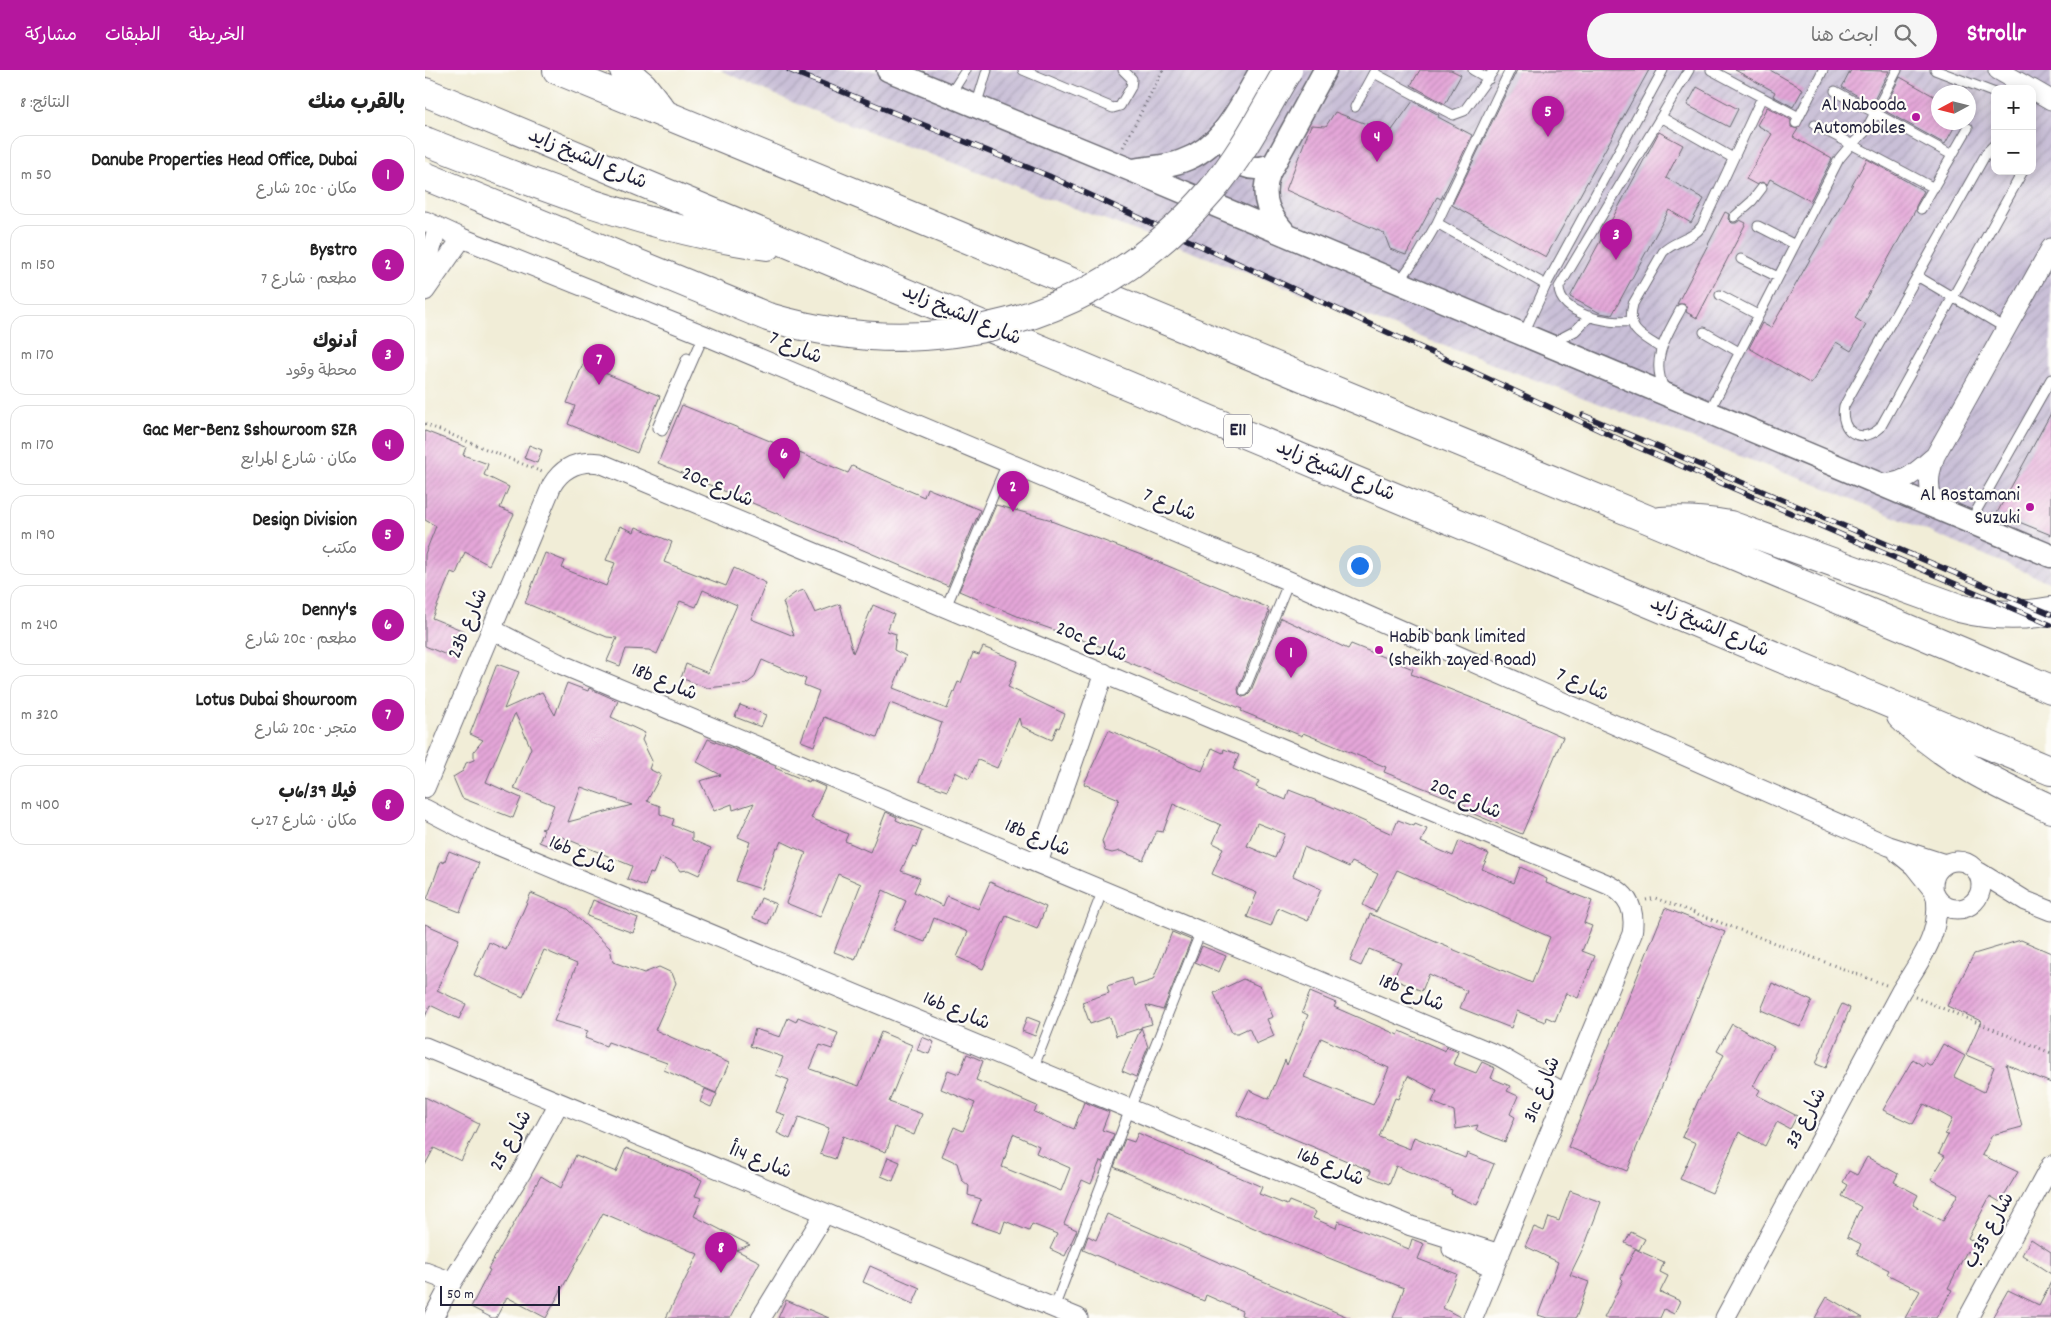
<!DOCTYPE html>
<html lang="ar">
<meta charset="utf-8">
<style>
:root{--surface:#fff;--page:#f6f6f6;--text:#222;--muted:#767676;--line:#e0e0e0;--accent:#b5179e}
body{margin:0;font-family:Dekko,"Playpen Sans Arabic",sans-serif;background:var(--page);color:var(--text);direction:rtl}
.controls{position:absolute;right:15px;top:15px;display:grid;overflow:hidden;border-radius:10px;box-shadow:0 2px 12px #0003}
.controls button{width:45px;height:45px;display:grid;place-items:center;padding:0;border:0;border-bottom:1px solid var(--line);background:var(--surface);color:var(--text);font:25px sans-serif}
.compass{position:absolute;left:1506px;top:15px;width:45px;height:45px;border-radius:50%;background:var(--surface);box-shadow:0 2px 12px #0003;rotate:263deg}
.scale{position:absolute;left:15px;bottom:12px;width:120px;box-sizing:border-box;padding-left:5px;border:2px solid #22223b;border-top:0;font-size:14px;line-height:18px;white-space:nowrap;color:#22223b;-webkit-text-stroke:4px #fdfcf7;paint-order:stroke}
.you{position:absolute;left:934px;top:495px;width:18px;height:18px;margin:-12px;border:4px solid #fff;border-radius:50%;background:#1a73e8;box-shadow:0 0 0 8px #1a73e833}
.badge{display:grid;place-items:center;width:32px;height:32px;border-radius:50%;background:var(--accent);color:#fff;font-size:16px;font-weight:700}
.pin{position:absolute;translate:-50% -41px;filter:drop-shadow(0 1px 2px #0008)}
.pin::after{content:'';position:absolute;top:26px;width:18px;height:15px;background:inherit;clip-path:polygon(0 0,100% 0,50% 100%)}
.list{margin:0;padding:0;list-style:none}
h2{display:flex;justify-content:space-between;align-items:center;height:65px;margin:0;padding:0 20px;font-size:21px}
h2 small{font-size:16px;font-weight:400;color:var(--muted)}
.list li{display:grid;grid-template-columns:32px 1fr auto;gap:15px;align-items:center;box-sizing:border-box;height:80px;margin:0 10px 10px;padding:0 10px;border:1px solid var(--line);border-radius:15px}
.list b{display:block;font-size:19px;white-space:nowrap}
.list p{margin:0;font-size:16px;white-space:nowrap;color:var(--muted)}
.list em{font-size:16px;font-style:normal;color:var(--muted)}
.icon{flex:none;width:28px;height:28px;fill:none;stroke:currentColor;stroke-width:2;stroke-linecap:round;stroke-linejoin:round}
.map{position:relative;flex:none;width:1626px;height:1248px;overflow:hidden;direction:ltr}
header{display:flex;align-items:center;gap:30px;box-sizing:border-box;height:70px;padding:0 25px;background:var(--accent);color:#fff}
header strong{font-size:24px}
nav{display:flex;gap:28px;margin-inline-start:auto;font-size:18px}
.search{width:350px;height:45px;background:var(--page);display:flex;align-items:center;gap:12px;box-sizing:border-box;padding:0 18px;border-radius:28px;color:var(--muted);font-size:19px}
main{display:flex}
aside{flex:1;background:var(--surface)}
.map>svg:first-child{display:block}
</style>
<header>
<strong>Strollr</strong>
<div class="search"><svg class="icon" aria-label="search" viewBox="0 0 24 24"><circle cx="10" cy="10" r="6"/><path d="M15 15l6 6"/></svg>ابحث هنا</div>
<nav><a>الخريطة</a><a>الطبقات</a><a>مشاركة</a></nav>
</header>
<main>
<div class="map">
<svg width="1626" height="1248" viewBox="0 0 1626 1248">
<defs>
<pattern id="industrial-furrows" width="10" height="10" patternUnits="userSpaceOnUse" patternTransform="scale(1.25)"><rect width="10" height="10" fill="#c9bfd7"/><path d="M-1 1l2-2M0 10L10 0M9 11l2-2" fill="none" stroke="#aca4b9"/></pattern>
<pattern id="building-hatch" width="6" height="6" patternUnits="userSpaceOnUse" patternTransform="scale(1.25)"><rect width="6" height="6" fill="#e4a6d8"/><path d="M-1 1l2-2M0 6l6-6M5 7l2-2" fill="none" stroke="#c38fba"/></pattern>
</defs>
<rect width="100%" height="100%" fill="#fdfcf7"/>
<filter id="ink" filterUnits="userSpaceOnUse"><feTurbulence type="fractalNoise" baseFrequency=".02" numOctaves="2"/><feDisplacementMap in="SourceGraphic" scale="10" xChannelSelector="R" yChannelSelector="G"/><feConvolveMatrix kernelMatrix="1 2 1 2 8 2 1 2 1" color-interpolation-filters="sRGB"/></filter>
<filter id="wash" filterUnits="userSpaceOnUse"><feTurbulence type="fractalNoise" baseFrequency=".0096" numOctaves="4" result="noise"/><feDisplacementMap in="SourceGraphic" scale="20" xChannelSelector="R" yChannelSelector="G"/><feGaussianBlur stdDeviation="1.12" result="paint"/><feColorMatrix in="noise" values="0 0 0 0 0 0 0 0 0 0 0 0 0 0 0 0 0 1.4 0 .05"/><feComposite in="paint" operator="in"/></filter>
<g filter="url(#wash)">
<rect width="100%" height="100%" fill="#f1edd7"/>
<path fill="url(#industrial-furrows)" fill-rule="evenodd" d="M295,0H1626V513L1403,419L378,37ZM1570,19H1607V101H1570ZM1514,22H1544V52H1514Z"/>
<g id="blocks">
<path fill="url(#building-hatch)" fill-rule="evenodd" d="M995,0H1026L1036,5L1020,34L986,15Z
M1092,0H1224L1121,187L1027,135Z
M1310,0H1345L1378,19L1368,37L1348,26L1350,22Z
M1426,0L1464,1L1447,34L1417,17Z
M1475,7L1514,29V52H1532L1520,74L1458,40Z
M1272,17L1313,39L1304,57L1262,35Z
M988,31L1014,45L1013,47L1047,65L1016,129L1012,127L981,185L965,179L959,163L861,120L886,55L901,56L910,42L965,63Z
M1342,37L1366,50V57L1373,59L1368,67L1407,89L1385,131L1345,109L1342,115L1337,112L1332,115L1321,109L1347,64L1332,55Z
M1234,62L1258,75L1241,108L1279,129L1266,153L1244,140L1187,245L1175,243L1145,227Z
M1442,89L1499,121L1491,136L1490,141L1430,248L1441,255L1426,281L1411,272L1386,314L1324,278L1337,253L1346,258Z
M1300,142L1304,144L1303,149L1307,153H1311L1315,150L1321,153L1272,248L1261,242L1262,238L1259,234H1252Z
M158,294L235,326L212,383L143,354L150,336L142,333Z
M257,335L423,403L427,396L499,427L502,418L555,440L523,516L233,393Z
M1626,343V465L1572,443Z
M0,361L41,377L38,385L63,394L59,405L84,417L75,438L89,444L64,495L40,482L31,504L26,502L7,548L39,561L33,576L36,577L31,589L0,576V484L11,456L0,450Z
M104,375L117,380L112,393L99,388Z
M571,435L627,450L626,451L719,486L844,538L842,541L844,542L813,619L814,624L817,627L822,626L825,623L856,548L923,579L926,574L988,599L986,604L1080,641L1138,667L1097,764L1039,740L1041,735L959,702L961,697L878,663L877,666L816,641L817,639L679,582L680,578L606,552L534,521Z
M195,456L209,462L211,457L247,472L239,492L301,516L309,498L341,513L326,549L369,566L358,532L370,523L379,520L390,543L415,534L428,583L448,535L469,544L462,561L471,564L469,580L481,586L468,618L522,639L533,612L536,613L548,583L554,585L558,577L593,591L583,617L640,644L634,658L632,657L627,670L596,656L594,648L572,698L553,690L544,709L530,702L522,721L494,711L517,653L465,633L452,667L399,647L389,676L376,671L394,621L379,615L381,609L337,590L329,608L321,614L282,618L256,608L261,594L283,603L312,535L278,520L271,537L255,531L232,584L224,580L201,579L195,596L182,591L192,568L182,567L100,533L120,483L140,491L137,498L181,516L190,493L181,490Z
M72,594L94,602L79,639L117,622L130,645L142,613L163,621L164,618L193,631L186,647L220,663L217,670L227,691L224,699L236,705L222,731L235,736V744L249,749L247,755L267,763V770L286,778L274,805L263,800L255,801L250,794L235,787L228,804L225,803L220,816L202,809L207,796L137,767L132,779L114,772L119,760L116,759L120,758L129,735L89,719L106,678L90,643L61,712L96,728L88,748L37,728L28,707L38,701L41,693L49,690V681L58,670L45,664ZM156,717L207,735L143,752Z
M315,635L341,645L336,657L310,647Z
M684,660L777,701L787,678L798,683L799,679L814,685L808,699L834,711L831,717L861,730L864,720L905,736L967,764L973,750L989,756L990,754L1002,759L996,772L1028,786L1034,771L1064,784L1057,799L1089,813L1095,797L1122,809L1121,813L1167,831L1159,853L1167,856L1157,881L1170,886L1153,928L1141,923L1130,951L1121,947L1120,952L1092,941L1086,958L1035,938L1042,921L1004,904L997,921L968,909L976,892L944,879L936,896L925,891L945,844L1107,913L1125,867L972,800L951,842L938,835L953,804L927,792L924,797L879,777L868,806L896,819L883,851L853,838L846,856L822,847L832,823L787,804L798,778L788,773L796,755L748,734L738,762L732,761L718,790L695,781L687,783L680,781L677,771L694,729L659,714ZM832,753L860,764L850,788L822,776Z
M283,669L351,696L350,698L384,712L385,710L400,717L386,748L423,764L420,771L445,782L461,742L472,747L471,750L480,754L497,760L491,777L488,776L476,801L495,808L489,822L518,836L522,826L553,839L565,812L621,837L612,859L581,846L558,899L532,887L543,862L509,848L500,872L468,860L481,831L458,820L430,890L409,882L436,814L413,804L395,847L361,833L381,783L356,771L353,778L351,777L336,819L311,811L325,772L313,767L329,733L308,740L307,734L289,741L275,711L296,705L272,692Z
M24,781L54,793L35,842L2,829L16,791L19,793Z
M106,823L143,839L185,878L188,892L219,903L234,897L247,903L251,913L230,960L304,993L291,1023L239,1000L242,993L183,972L181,976L160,968L163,961L129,951L152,894L119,880L98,927L49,905L64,872L81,880Z
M336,828L351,834L343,854L328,848Z
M168,830L213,848L208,863L162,846Z
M1240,838L1300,862L1202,1101L1143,1077Z
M0,854L34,869L12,920L41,934L34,949L5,935L0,947Z
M747,862L766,870L738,940L721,935L727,954L716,957L723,977L711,1007L697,1001L716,958L691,966L685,947L665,954L657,932L684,923L682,916L707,908L709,916L728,910Z
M1596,870L1626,883V1013L1581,994L1597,1057L1567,1065L1557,1085L1593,1102L1575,1132L1565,1126L1543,1168L1551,1173L1545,1183L1542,1181L1523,1218L1527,1220L1511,1248H1480L1495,1221L1462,1204L1464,1200L1432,1184L1436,1174L1422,1167L1436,1137L1417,1126L1423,1115L1418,1112L1424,1101L1432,1105L1442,1087L1473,1104L1469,1112L1493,1125L1488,1135L1518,1151L1533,1124L1506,1109L1520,1086L1514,1083L1523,1065L1520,1064L1527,1049L1499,1034L1488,1054L1458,1040L1488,989L1498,996L1500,992L1506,996L1518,974L1540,986L1529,1007L1559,1022L1569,997L1541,985L1556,951L1522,936L1549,884Z
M777,876L801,886L794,902L770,892Z
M818,909L836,917L848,947L842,949L849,966L831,974L824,958L813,963H807L789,923Z
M1347,913L1387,931L1375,957L1336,940Z
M885,922L911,933L909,937L973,965L975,961L1020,981L1021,977L1033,982L1028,994L1051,1003L1057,992L1070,998L1066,1008L1085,1016L1082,1021L1093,1026L1085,1044L1090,1047L1080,1072L1051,1060L1053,1055L1031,1059L1029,1041L1007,1032L1012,1021L983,1006L973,1029L970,1028L954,1067L985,1079L989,1067L1040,1088L1042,1083L1069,1094L1052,1135L1026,1124L1027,1120L971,1096L964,1114L944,1106L946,1101L812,1045L824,1020L844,1029L860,990L862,995L883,945L877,942ZM896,968L964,998L948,1035L879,1007Z
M1417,934L1425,938L1401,998L1391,994L1403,962Z
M373,947L413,963L407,979L395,975L385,999L434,1016L456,962L487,975L464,1032L497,1044L489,1065L470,1057L461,1082L418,1066L410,1089L395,1084L404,1058L374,1047L365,1069L352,1063L360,1045L351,1042L364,1010L351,1005L358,987L325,976L330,959L355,967L363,948L371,952Z
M602,947L615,952L610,966L597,961Z
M1307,954L1349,977L1328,1016L1335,1020L1332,1025L1372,1046L1365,1059L1352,1052L1340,1076L1314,1062L1287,1123L1255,1109L1271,1073L1257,1067L1274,1029L1299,985L1292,981Z
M497,967L509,972L504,984L492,980Z
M542,984L558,991L551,1010L612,1036L609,1042L649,1059L659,1032L684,1042L677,1060L689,1064L678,1092L675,1091L666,1114L657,1110L639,1154L652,1160L640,1186L625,1179L632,1164L607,1154L604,1161L580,1151L576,1163L547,1153L556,1129L543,1125L544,1116L537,1110L532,1093L517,1086L529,1057L538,1061L550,1033L516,1019L523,1000L534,1004ZM588,1064L614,1076L611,1083L645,1098L636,1121L577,1097Z
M280,1019L292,1024L286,1037L275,1032Z
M0,1027L54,1054L36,1091L9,1078L0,1095Z
M713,1063L837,1117L834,1124L862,1135L864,1131L891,1142L888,1148L911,1158L913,1151L984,1179L987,1169L999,1174L993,1189L1032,1204L1018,1238L1037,1248H968L979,1218L836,1161L689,1097L700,1069L709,1072Z
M201,1078L277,1110L270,1126L277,1128L269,1146L325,1175L311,1180L335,1192L305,1248H241L273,1184L178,1143L121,1248L82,1227L71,1248H67L46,1237L65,1200L63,1199L116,1106L136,1118L151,1085L191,1102Z
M463,1087L475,1092L468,1111L456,1106Z
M1145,1121L1176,1132L1161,1172L1145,1205L1164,1212L1151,1248H1122L1113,1245L1133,1192L1100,1176L1109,1157L1119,1161L1124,1147L1134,1151Z
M682,1144L807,1198L925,1248H824L816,1245L817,1241L781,1225L779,1231L658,1180L663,1166L671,1170Z
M1206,1162L1220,1169L1214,1180L1200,1173Z
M1606,1169L1626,1182V1204L1597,1185Z
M1210,1179L1239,1192L1235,1202L1243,1206L1235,1222L1255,1231L1249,1244L1239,1239L1235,1248H1179L1198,1210L1196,1208Z
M445,1196L495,1218L488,1234L438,1212Z
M1626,1212V1248H1567L1583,1220L1614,1235Z
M1402,1227L1438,1248H1390Z
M361,1230L404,1248H353Z"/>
</g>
</g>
<g filter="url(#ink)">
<use href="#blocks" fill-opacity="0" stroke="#6a6972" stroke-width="1"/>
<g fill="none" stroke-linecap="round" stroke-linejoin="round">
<g stroke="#6a6972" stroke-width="11">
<path id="service" d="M598,0L688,38L695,36L706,17L707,9L698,0
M1048,0L1064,9
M1286,0L1374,47
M1510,0L1570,23
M949,3L1028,45L1039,41L1069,0
M1410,21L1527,85
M525,25L541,0
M551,36L562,0
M930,37L950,0
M1236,47L1308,88
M1371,53L1398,0
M1390,55L1509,118
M1570,74L1562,82L1419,336C1414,362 1436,375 1455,358L1598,101
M1496,139L1543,58
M1309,147L1327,131L1337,118
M1012,153L1121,215
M1333,156L1370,175
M1316,189L1353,207
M1492,206L1580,258
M974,212L994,184L1012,153L1085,0
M1295,225L1333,245
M1206,251C1185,255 1133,244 1134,217L1264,0
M1279,262L1314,282
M1098,265L1121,215L1238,0
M1127,273L1150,261L1165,246
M1236,278C1216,266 1201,260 1208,234L1238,182C1250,170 1267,170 1277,156L1337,27
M1240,320C1224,290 1242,265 1256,239
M1284,342L1414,89L1424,77L1440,62L1472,0
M232,358L262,288
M237,361L279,265
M1545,452L1626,309
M521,537L582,393
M819,621L864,511
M608,999L678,820
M629,1238L705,1039L776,861"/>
</g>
<g stroke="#6a6972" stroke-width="21">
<path id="minor" d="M1573,0L1606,19
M1607,19L1626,30
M0,151L37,168L279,265L864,511L1464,776L1520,794
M0,198L13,157
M0,221L37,168
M1456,414C1482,413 1490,402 1510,386
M1511,438C1502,419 1503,406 1510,386L1626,178
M66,559L133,593L1074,986L1141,1024
M0,718L127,415C138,397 154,390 175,393L1184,815C1204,825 1211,841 1207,864L1048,1248
M0,739L58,769L986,1156L1075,1184
M1473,783L1489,796L1508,820
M1508 815a24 24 0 1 1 48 0a24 24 0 1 1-48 0Z
M613,793L679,603
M1554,802L1601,831L1626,841
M0,977L653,1248
M1027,1179L1069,1199
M0,1202L27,1212
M8,1248L27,1212L96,1103L134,1033
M336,1248L400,1143
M1300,1248L1476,921C1495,890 1516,865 1511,827
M1543,1248L1626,1095"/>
</g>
<g stroke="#6a6972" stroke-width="25">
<path id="tertiary" d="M463,0L706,100L1626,486
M804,73C808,97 828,103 849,94
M708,100C724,97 742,97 757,91C798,77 816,35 836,0
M862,165C844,146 835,129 844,103L900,0"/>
</g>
<g stroke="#6a6972" stroke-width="30">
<path id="motorway" d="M132,0L1227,451L1626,619
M199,0L218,16L239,43
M0,22L1626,701
M0,71C111,115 224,160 342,176
M1236,451C1260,449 1282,451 1305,455L1534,538C1565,546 1595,547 1626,541
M1476,646C1519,689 1572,714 1626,739"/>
</g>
<path stroke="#6a6972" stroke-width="3" stroke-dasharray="1 4" stroke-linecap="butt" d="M698,77L738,0
M0,354L117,402
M1221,830L1230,828L1461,915
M1490,927L1626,983"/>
<use href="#service" stroke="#fff" stroke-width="9"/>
<use href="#minor" stroke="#fff" stroke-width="19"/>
<use href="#tertiary" stroke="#fff" stroke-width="22"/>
<use href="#motorway" stroke="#fff" stroke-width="28"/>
<g stroke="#22223b" stroke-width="5.5">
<path id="rail" d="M364,0L624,106L1187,366L1626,555
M1158,345L1626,544"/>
</g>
<use href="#rail" stroke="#fdfcf7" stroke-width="4" stroke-dasharray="11" stroke-linecap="butt"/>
<g stroke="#6a6972" stroke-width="30" stroke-linecap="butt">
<path id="motorway-bridge" d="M0,106L343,247C508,296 673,253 786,121C817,85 839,41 863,0"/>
</g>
<use href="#motorway-bridge" stroke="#fff" stroke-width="28"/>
</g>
</g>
<g fill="#b5179e" stroke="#fdfcf7" stroke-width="2">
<circle cx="1491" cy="47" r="5"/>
<circle cx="1605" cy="437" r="5"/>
<circle cx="954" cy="580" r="5"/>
</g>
<g text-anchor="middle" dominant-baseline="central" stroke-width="4.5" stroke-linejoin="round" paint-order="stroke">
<rect fill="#fdfcf7" stroke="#646373" stroke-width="1" x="799" y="344.5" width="28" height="33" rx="4"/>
<g font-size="19" font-weight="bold" fill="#22223b">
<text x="813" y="361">E11</text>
</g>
<g font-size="20" fill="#22223b" stroke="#fdfcf7" text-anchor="end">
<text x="1481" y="36">Al Nabooda<tspan x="1481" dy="23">Automobiles</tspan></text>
<text x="1595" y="426">Al Rostamani<tspan x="1595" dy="23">Suzuki</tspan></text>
<text x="964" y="568" text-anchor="start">Habib bank limited<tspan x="964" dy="23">(sheikh zayed Road)</tspan></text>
</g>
<g font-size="20" fill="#22223b" stroke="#fdfcf7">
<text transform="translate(162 90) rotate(23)">شارع الشيخ زايد</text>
<text transform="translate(536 246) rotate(23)">شارع الشيخ زايد</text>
<text transform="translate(370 279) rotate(23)">شارع 7</text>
<text transform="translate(910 402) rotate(23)">شارع الشيخ زايد</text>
<text transform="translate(292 418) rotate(23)">20c شارع</text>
<text transform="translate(744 436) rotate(23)">شارع 7</text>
<text transform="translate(44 554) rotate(-67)">23b شارع</text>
<text transform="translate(1284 558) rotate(23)">شارع الشيخ زايد</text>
<text transform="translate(666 573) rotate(23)">20c شارع</text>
<text transform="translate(239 613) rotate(23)">18b شارع</text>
<text transform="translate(1157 616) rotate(24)">شارع 7</text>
<text transform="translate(1040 730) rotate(23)">20c شارع</text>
<text transform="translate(612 769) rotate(23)">18b شارع</text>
<text transform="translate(157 786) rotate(23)">16b شارع</text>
<text transform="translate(986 924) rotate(23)">18b شارع</text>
<text transform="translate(531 942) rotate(23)">16b شارع</text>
<text transform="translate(1118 1020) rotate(-68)">31c شارع</text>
<text transform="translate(1382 1049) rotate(-62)">شارع 33</text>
<text transform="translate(87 1071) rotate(-61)">شارع 25</text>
<text transform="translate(335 1092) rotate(22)">شارع 14أ</text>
<text transform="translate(905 1098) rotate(23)">16b شارع</text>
<text transform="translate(1565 1161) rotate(-61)">شارع 35ب</text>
</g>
</g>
</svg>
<div class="controls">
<button>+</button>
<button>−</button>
</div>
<svg class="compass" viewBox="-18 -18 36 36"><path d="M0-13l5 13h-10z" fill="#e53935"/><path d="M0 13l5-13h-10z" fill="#767676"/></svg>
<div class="scale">50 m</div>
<div class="you"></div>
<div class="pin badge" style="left:866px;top:608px">1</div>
<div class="pin badge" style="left:588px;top:442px">2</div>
<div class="pin badge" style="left:1191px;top:190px">3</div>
<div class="pin badge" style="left:952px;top:92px">4</div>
<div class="pin badge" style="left:1123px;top:67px">5</div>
<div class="pin badge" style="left:359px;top:409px">6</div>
<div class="pin badge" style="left:174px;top:315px">7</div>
<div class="pin badge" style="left:296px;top:1203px">8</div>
</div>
<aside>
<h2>بالقرب منك<small>النتائج: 8</small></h2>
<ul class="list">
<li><span class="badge">1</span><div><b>Danube Properties Head Office, Dubai</b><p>مكان · 20c شارع</p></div><em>50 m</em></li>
<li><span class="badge">2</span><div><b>Bystro</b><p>مطعم · شارع 7</p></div><em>150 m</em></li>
<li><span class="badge">3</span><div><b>أدنوك</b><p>محطة وقود</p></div><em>170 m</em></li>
<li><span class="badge">4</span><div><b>Gac Mer-Benz Sshowroom SZR</b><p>مكان · شارع المرابع</p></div><em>170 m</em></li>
<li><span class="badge">5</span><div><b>Design Division</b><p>مكتب</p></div><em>190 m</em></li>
<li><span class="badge">6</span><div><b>Denny's</b><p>مطعم · 20c شارع</p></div><em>240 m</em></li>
<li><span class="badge">7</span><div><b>Lotus Dubai Showroom</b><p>متجر · 20c شارع</p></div><em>320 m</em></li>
<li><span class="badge">8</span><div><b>فيلا 6/39ب</b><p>مكان · شارع 27ب</p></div><em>400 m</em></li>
</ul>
</aside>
</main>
